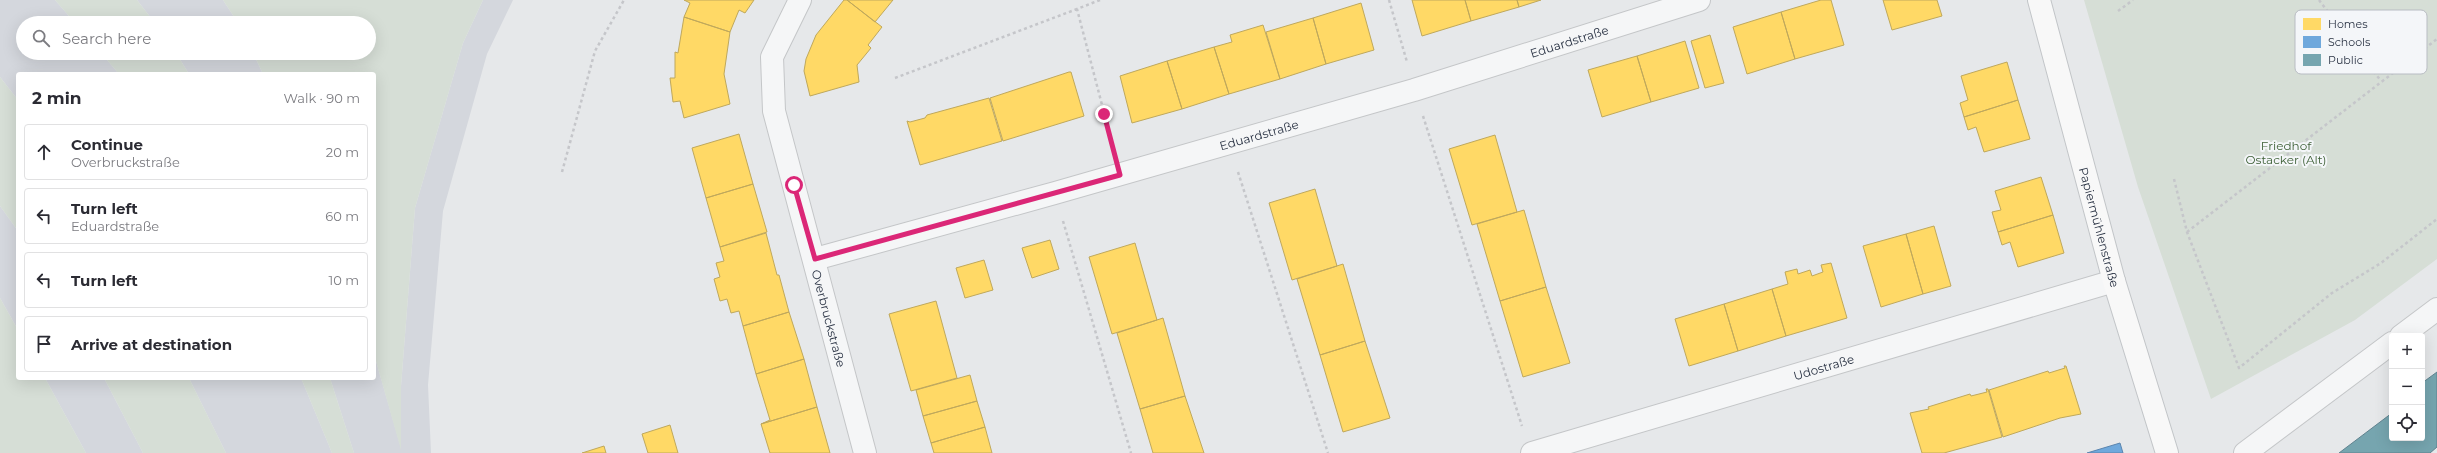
<!DOCTYPE html>
<meta charset="utf-8">
<style>
:root{--surface:#fff;--page:#f2f2f3;--text:#2b2b33;--muted:#7c7c81;--line:#e1e1e2}
body{margin:0;font-family:Montserrat,sans-serif;background:var(--page);color:var(--text)}
.controls{position:absolute;right:12px;bottom:12px;display:grid;overflow:hidden;border-radius:4px;box-shadow:0 4px 16px #0002}
.controls button{width:36px;height:36px;display:grid;place-items:center;padding:0;border:0;border-bottom:1px solid var(--line);background:var(--surface);color:var(--text);font:20px sans-serif}
.stop{position:absolute;width:12px;height:12px;margin:-9px;border:3px solid #db2777;border-radius:50%;background:#fff}
.stop.end{background:#db2777;border-color:#fff;box-shadow:0 1px 4px #0008}
.list{margin:0;padding:0;list-style:none}
h2{display:flex;justify-content:space-between;align-items:center;height:52px;margin:0;padding:0 16px;font-size:17px}
h2 small{font-size:13px;font-weight:400;color:var(--muted)}
.list li{display:grid;grid-template-columns:26px 1fr auto;gap:12px;align-items:center;box-sizing:border-box;height:56px;margin:0 8px 8px;padding:0 8px;border:1px solid var(--line);border-radius:4px}
.list b{display:block;font-size:15px;white-space:nowrap}
.list p{margin:0;font-size:13px;white-space:nowrap;color:var(--muted)}
.list em{font-size:13px;font-style:normal;color:var(--muted)}
.icon{flex:none;width:22px;height:22px;fill:none;stroke:currentColor;stroke-width:2;stroke-linecap:round;stroke-linejoin:round}
.map{position:relative;flex:none;width:2437px;height:453px;overflow:hidden}
.search{position:absolute;background:var(--surface);box-shadow:0 4px 16px #0002;left:16px;top:16px;width:360px;height:44px;display:flex;align-items:center;gap:10px;box-sizing:border-box;padding:0 14px;border-radius:22px;color:var(--muted);font-size:15px}
.panel{position:absolute;background:var(--surface);box-shadow:0 4px 16px #0002;left:16px;top:72px;width:360px;height:308px;border-radius:4px}
.map>svg:first-child{display:block}
</style>
<div class="map">
<svg width="2437" height="453" viewBox="0 0 2437 453">
<rect width="100%" height="100%" fill="#e6e8ea"/>
<path fill="#d4d7dd" d="M0,0H55L75,23H23V53H101L119,74H18V100L0,77Z
M137,0H223L238,23H155Z
M483,0H513L487,54L443,211L428,385L431,453H354L330,378H374V354L401,448V386L415,208L463,43Z
M176,53H253L263,74H189Z
M0,206L18,231V330L0,298Z
M45,378H104L143,453H86Z
M189,378H301L332,453H226Z"/>
<path fill="#d6ded6" d="M55,0H137L155,23H75Z
M223,0H483L463,43L415,208L401,386V450L374,354V74H263L253,53H369V23H238Z
M2084,0H2437V259L2355,320L2211,399L2138,187Z
M101,53H176L189,74H119Z
M0,77L18,100V231L0,206Z
M0,298L18,330V378H45L86,453H0Z
M104,378H189L226,453H143Z
M301,378H330L354,453H332Z"/>
<path fill="#ffd966" stroke="#bfa85c" d="M684,0H754L745,13L739,10L730,32L684,17L690,3Z
M844,0H847L882,27L868,45L871,48L857,65L859,82L810,96L804,71L806,59L816,35Z
M847,0H893L875,22Z
M1412,0H1465L1471,21L1422,36Z
M1465,0H1517L1519,7L1471,21Z
M1517,0H1541L1519,7Z
M1821,0H1831L1844,45L1795,59L1781,12Z
M1883,0H1937L1942,16L1892,30Z
M1361,3L1374,50L1326,64L1313,18Z
M1781,12L1795,59L1747,74L1733,27Z
M684,17L730,32L724,74L730,104L684,118L680,101L673,102L670,78H675V52L678,53Z
M1313,18L1326,64L1280,79L1266,32Z
M1263,25L1280,79L1229,94L1214,47L1232,42L1230,35Z
M1710,35L1724,83L1705,88L1691,41Z
M1685,41L1699,88L1651,102L1637,56Z
M1214,47L1229,94L1182,109L1167,61Z
M1637,56L1651,102L1602,117L1588,70Z
M1167,61L1182,109L1132,123L1120,76Z
M2007,62L2018,100L1964,117L1960,103L1968,100L1961,76Z
M1069,72H1071L1084,116L1003,141L990,98Z
M989,98L1002,141L920,165L907,121L910,122L925,118L927,115Z
M2018,100L2030,139L1984,152L1976,127L1968,130L1964,117Z
M739,134L753,184L706,198L692,148Z
M1495,135L1517,212L1472,225L1449,149Z
M2041,177L2053,215L1998,232L1992,212L2001,210L1995,191Z
M753,184L767,232L720,247L706,198Z
M1315,189L1337,266L1292,280L1269,203Z
M1524,210L1546,287L1500,301L1477,224Z
M2053,215L2064,253L2018,267L2010,242L2002,245L1998,232Z
M1934,226L1951,286L1923,294L1906,234Z
M766,233L777,275H779L789,312L743,326L739,311L731,313L727,299L720,301L714,279L720,277L716,263L724,261L720,247Z
M1906,234L1923,294L1881,307L1863,246Z
M1050,240L1059,269L1032,278L1022,248Z
M1135,243L1157,320L1112,334L1089,257Z
M984,260L993,290L965,298L956,268Z
M1831,263L1847,318L1786,336L1772,289L1788,284L1785,272L1797,269L1798,274L1810,270L1812,276L1823,272L1821,265Z
M1343,264L1365,341L1320,355L1297,279Z
M1546,287L1570,363L1523,377L1500,301Z
M1772,289L1786,336L1738,351L1724,304Z
M936,301L957,378L911,391L889,314Z
M1724,304L1738,351L1689,366L1675,319Z
M789,312L804,359L756,374L743,326Z
M1163,318L1185,396L1140,409L1117,333Z
M1365,341L1390,418L1343,432L1320,355Z
M804,359L817,407L761,424L770,420L756,374Z
M2064,366H2066L2081,414L2060,418L2003,437L1989,390L2048,371L2049,373L2065,368Z
M970,375L977,401L923,416L916,390Z
M1986,389H1988L2002,437L1944,453H1922L1910,413L1929,409L1928,407L1970,394L1971,396L1987,392Z
M1185,396L1204,453H1153L1140,409Z
M977,401L985,427L931,443L923,416Z
M817,407L830,453H770L761,424Z
M670,425L678,453H648L642,434Z
M985,427L992,453H934L931,443Z
M604,446L606,453H582Z"/>
<path fill="#6fa8dc" stroke="#5b85af" d="M2120,443L2123,453H2087Z"/>
<path fill="#76a5af" stroke="#60838f" d="M2437,372V447L2430,453H2339L2392,413V438H2422V383Z"/>
<g fill="none" stroke-linecap="round" stroke-linejoin="round">
<g stroke="#c4c6c8" stroke-width="24">
<g id="minor">
<path id="s1" d="M800,0L772,57L774,111L865,453"/>
<path id="s2" d="M815,259L1055,193L1414,90L1699,0"/>
<path d="M2401,336L2437,309"/>
<path id="s3" d="M1532,453L2114,281"/>
<path d="M2245,453L2392,343"/>
</g>
</g>
<g stroke="#c2c5c8" stroke-width="24">
<g id="major">
<path id="s4" d="M2039,0L2114,281L2167,453"/>
</g>
</g>
<path stroke="#c5c6ca" stroke-width="2.5" stroke-dasharray="3 3" stroke-linecap="butt" d="M1100,0L1077,9L1113,147
M1389,0L1407,62
M2319,0L2381,81
M2118,11L2133,0
M895,78L1077,9
M1423,116L1522,426
M562,172L595,51L624,0
M1238,172L1328,453
M2174,179L2187,232L2239,368L2332,293L2381,263L2437,219
M1063,221L1131,453
M2187,232L2437,39"/>
<use href="#minor" stroke="#f5f6f7" stroke-width="22"/>
<use href="#major" stroke="#f8f8f8" stroke-width="22"/>
</g>
<g fill="none" stroke-linecap="round" stroke-linejoin="round">
<path stroke="#db2777" stroke-width="5" d="M794,185L815,259L1120,175L1104,114"/>
</g>
<g text-anchor="middle" dominant-baseline="central" stroke-width="4" stroke-linejoin="round" paint-order="stroke">
<g font-size="12" fill="#2b3445" stroke="#f4f6f9">
<text stroke="none"><textPath href="#s2" startOffset="785">Eduardstraße</textPath></text>
<text stroke="none"><textPath href="#s2" startOffset="461">Eduardstraße</textPath></text>
<text stroke="none"><textPath href="#s4" startOffset="235">Papiermühlenstraße</textPath></text>
<text stroke="none"><textPath href="#s1" startOffset="332">Overbruckstraße</textPath></text>
<text stroke="none"><textPath href="#s3" startOffset="304">Udostraße</textPath></text>
</g>
<g font-size="12" fill="#3f6138" stroke="#f4f6f9">
<text x="2286" y="145">Friedhof<tspan x="2286" dy="14">Ostacker (Alt)</tspan></text>
</g>
</g>
<rect x="2295" y="10" width="132" height="64" rx="6" fill="#f4f6f9" stroke="#b8bcc3" stroke-width="1"/>
<rect x="2303" y="18" width="18" height="12" fill="#ffd966"/>
<rect x="2303" y="36" width="18" height="12" fill="#6fa8dc"/>
<rect x="2303" y="54" width="18" height="12" fill="#76a5af"/>
<g font-size="11" fill="#2b3445">
<text x="2328" y="28">Homes</text>
<text x="2328" y="46">Schools</text>
<text x="2328" y="64">Public</text>
</g>
</svg>
<div class="controls">
<button>+</button>
<button>−</button>
<button><svg class="icon" aria-label="locate" viewBox="0 0 24 24"><circle cx="12" cy="12" r="6"/><path d="M12 2v4M12 18v4M2 12h4M18 12h4"/></svg></button>
</div>
<div class="stop" style="left:794px;top:185px"></div>
<div class="stop end" style="left:1104px;top:114px"></div>
<div class="search"><svg class="icon" aria-label="search" viewBox="0 0 24 24"><circle cx="10" cy="10" r="6"/><path d="M15 15l6 6"/></svg>Search here</div>
<section class="panel">
<h2>2 min<small>Walk · 90 m</small></h2>
<ul class="list">
<li><svg class="icon" aria-label="ahead" viewBox="0 0 24 24"><path d="M12 20V5M6 11l6-6 6 6"/></svg><div><b>Continue</b><p>Overbruckstraße</p></div><em>20 m</em></li>
<li><svg class="icon" aria-label="left" viewBox="0 0 24 24"><path d="M17 20v-9H6M10 6l-5 5 5 5"/></svg><div><b>Turn left</b><p>Eduardstraße</p></div><em>60 m</em></li>
<li><svg class="icon" aria-label="left" viewBox="0 0 24 24"><path d="M17 20v-9H6M10 6l-5 5 5 5"/></svg><div><b>Turn left</b></div><em>10 m</em></li>
<li><svg class="icon" aria-label="arrive" viewBox="0 0 24 24"><path d="M6 21V4h12l-3 4 3 4H6"/></svg><div><b>Arrive at destination</b></div></li>
</ul>
</section>
</div>
